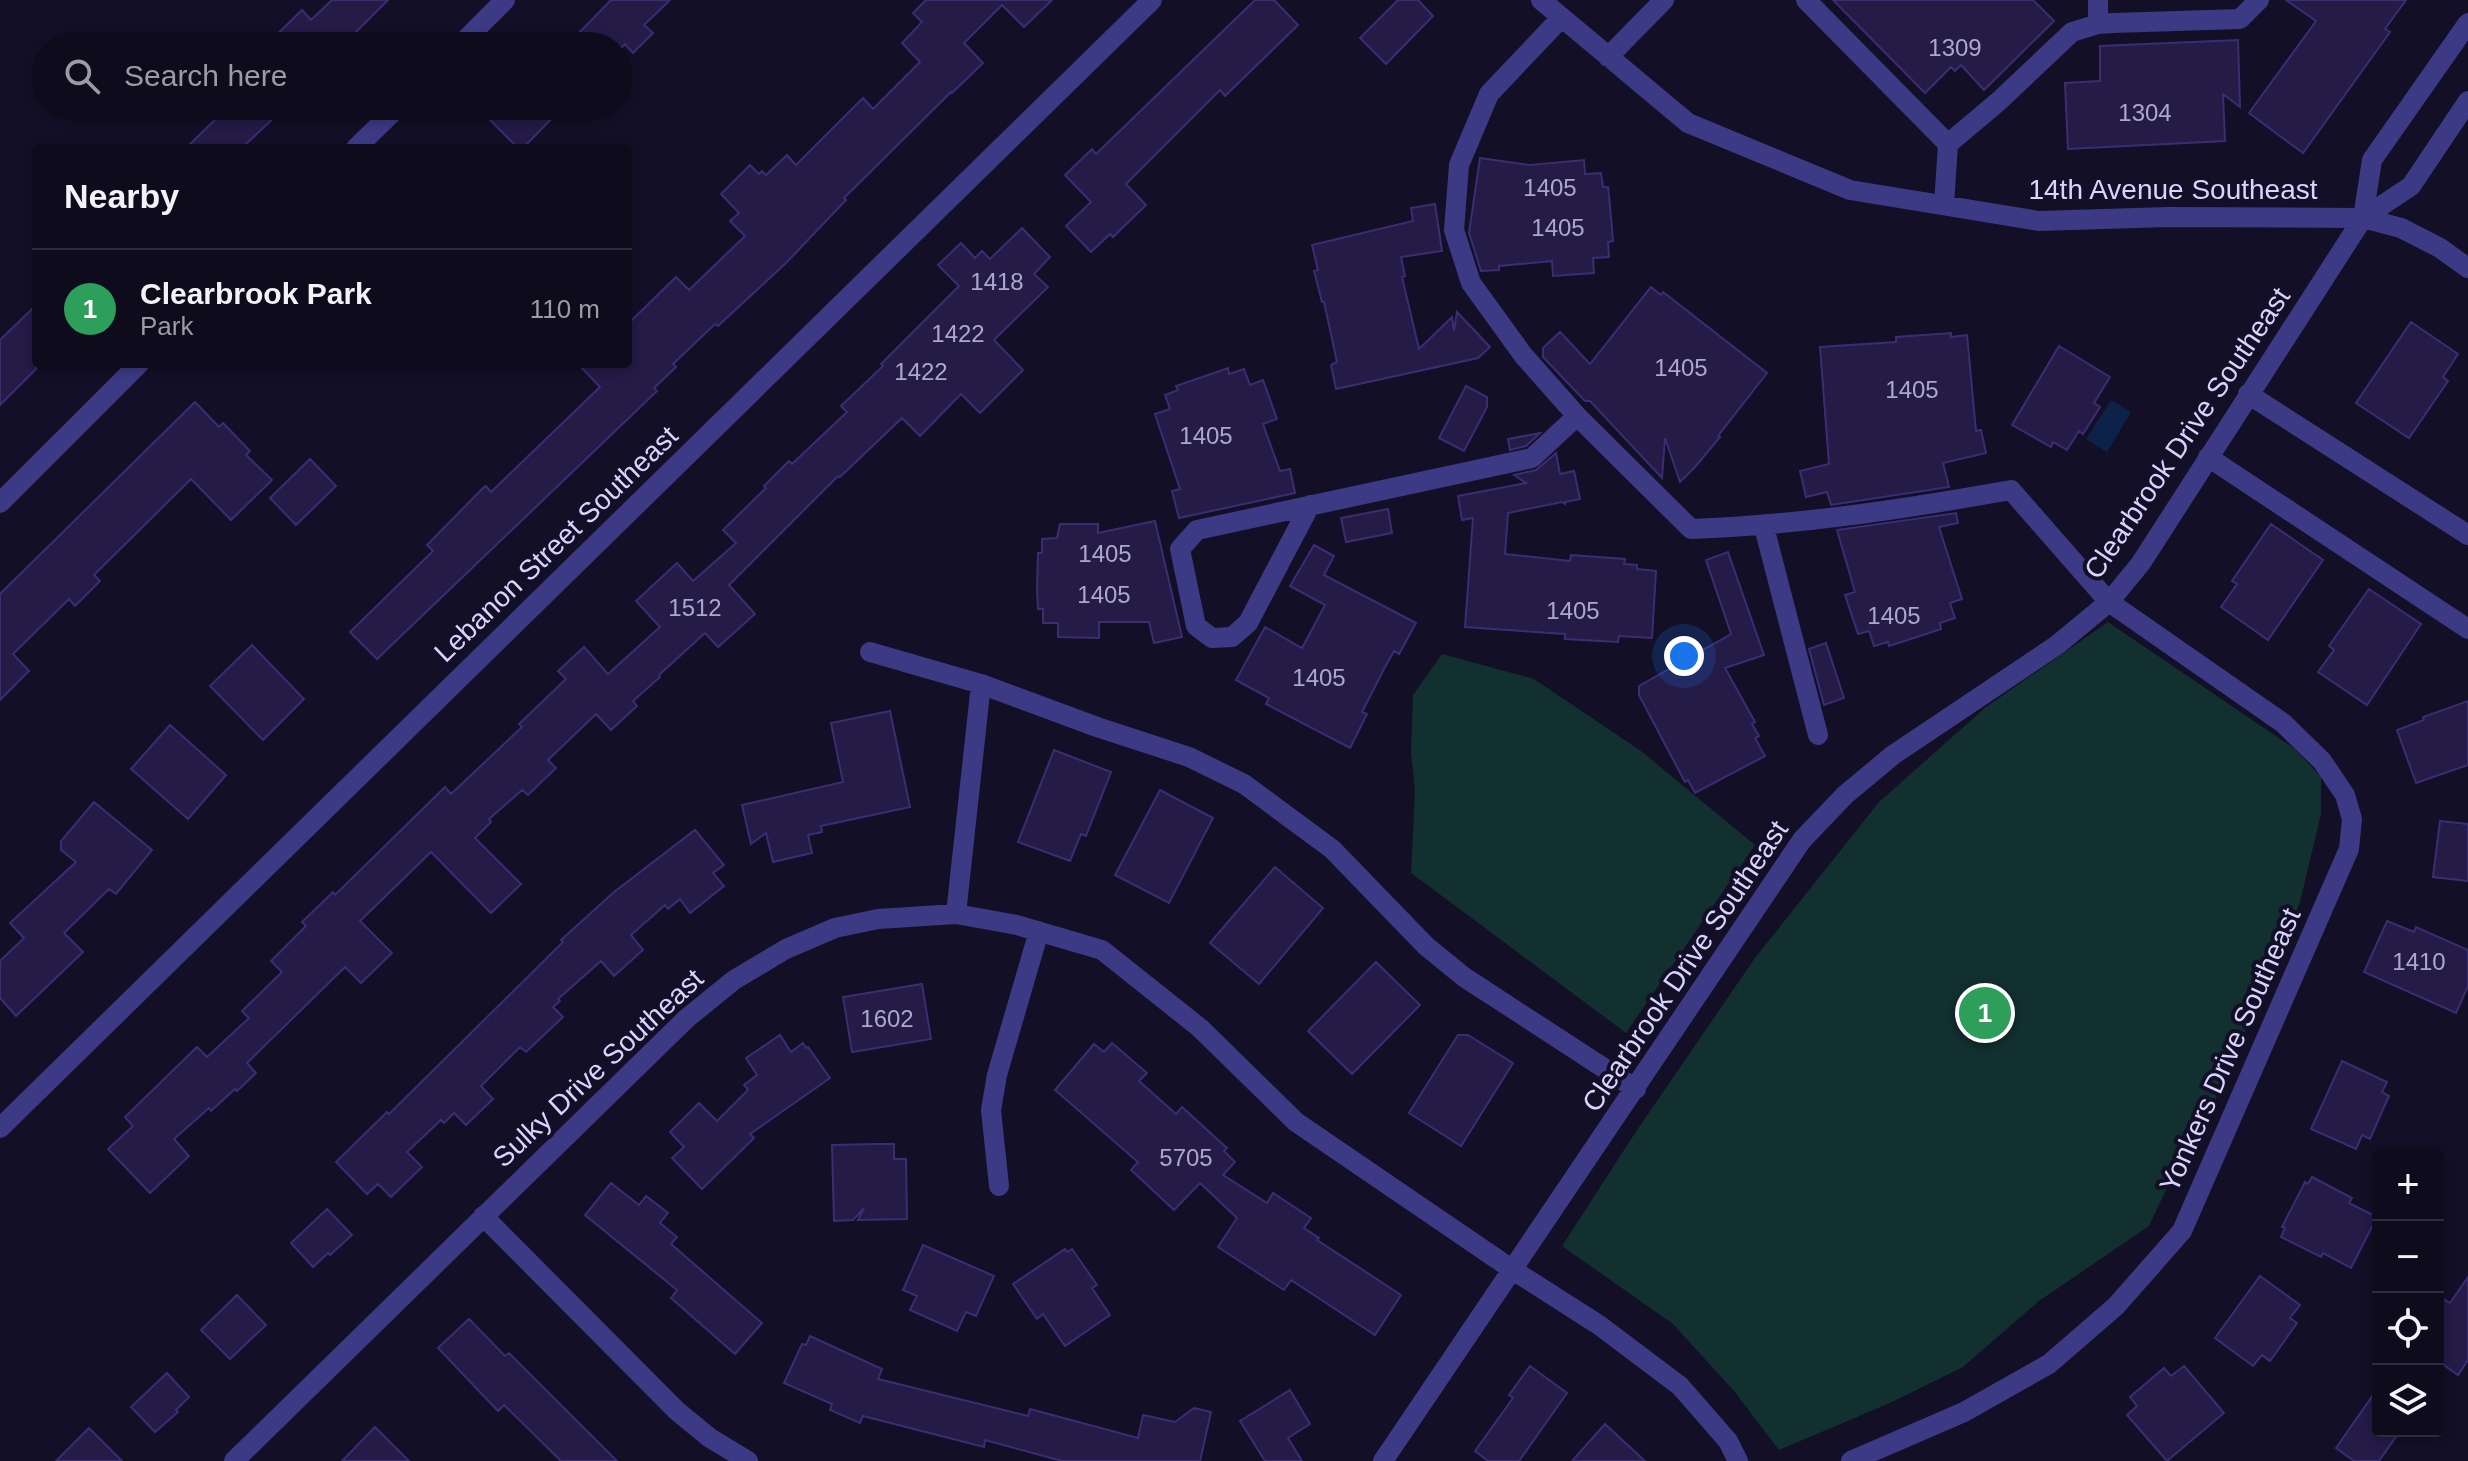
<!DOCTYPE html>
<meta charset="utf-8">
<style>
:root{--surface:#0e0b1c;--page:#171425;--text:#f1f3f6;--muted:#9b9ba3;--line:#2e2b3b;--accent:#00e5ff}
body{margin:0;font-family:Arial,sans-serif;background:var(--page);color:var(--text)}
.controls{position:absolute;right:24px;bottom:24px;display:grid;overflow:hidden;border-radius:8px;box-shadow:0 4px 12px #0003}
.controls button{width:72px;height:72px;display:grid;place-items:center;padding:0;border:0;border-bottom:2px solid var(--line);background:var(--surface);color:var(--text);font:40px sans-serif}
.you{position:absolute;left:1684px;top:656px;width:28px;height:28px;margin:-20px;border:6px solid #fff;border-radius:50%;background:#1a73e8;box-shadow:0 0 0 12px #1a73e833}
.badge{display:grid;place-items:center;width:52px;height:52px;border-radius:50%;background:var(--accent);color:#fff;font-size:26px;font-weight:700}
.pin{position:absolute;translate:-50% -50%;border:4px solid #fff;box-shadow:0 2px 8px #0006}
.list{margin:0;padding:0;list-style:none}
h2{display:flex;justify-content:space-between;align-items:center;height:104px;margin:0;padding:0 32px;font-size:34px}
h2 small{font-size:26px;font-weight:400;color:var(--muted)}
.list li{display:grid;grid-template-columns:52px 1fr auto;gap:24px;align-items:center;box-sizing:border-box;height:120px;padding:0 32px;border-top:2px solid var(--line)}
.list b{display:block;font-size:30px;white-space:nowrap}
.list p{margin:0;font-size:26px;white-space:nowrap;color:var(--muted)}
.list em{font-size:26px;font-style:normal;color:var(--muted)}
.icon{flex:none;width:44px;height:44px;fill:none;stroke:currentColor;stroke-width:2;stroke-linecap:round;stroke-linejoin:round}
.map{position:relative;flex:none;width:2468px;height:1461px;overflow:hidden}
.search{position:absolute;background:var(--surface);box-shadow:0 4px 12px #0003;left:32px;top:32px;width:600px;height:88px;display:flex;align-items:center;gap:20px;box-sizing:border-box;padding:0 28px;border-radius:44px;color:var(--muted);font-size:30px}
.panel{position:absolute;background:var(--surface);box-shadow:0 4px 12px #0003;left:32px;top:144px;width:600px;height:224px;border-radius:8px}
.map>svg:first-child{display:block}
</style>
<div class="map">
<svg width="2468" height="1461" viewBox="0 0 2468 1461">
<rect width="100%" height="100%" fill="#130f26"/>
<path fill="#12302f" d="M2108,622L2295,749L2321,777V814L2300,902L2220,1091L2175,1171L2149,1226L2039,1301L1963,1367L1890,1403L1779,1450L1734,1391L1673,1324L1562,1246L1635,1133L1755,958L1879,802L1986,707Z
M1442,654L1534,679L1641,751L1755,845L1626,1033L1411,873L1415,791L1411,752L1413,695Z"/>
<path fill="#0c2248" d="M2111,400L2131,412L2107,452L2086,439Z"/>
<path fill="#241b47" stroke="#3b2d73" stroke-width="2" d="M332,0H388L342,46H265L302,10L311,20Z
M611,0H670L644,25L653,33L633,53L625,44L618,51V46H566Z
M926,0H1052L1024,27L1002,5L964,43L983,63L952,93L951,92L844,198L846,200L787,262L718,326L715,324L673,364L676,367L654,388L657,391L377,659L350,632L433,551L427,545L483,488L486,486L491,492L600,387L578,364H628V324L676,277L689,290L745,236L730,221L739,213L721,194L750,165L759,174L762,171L766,175L787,155L796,165L863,98L873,109L920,62L902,43L922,22L913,13Z
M1255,0H1274L1298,25L1225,96L1220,90L1126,184L1146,205L1113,237L1110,234L1091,252L1066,226L1091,202L1065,175L1092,149L1096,154Z
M1398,0H1418L1433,16L1386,64L1360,38Z
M1833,0H2033L2054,21L1984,90L1961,65L1955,71L1951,67L1925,93Z
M2286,0H2406L2385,29L2390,32L2303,153L2249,113L2316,21Z
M2238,40L2240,107L2223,94L2225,141L2068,149L2065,83L2100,81V46Z
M229,106H286L242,148H186Z
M501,106H564L523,148H518L488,118Z
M1480,158L1530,165L1584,160L1585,174L1601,173L1603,187H1608L1610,206L1613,241L1608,242L1609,257L1593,258L1594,273L1553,276L1552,261L1499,266V270L1481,271L1469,233Z
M1435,204L1442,251L1401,257L1405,276L1402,277L1419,349L1452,317L1454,331L1457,312L1490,347L1478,358L1336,389L1331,365L1337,362L1324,302H1322L1314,271L1318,270L1312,245L1413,221L1411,208Z
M1022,228L1050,257L1034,274L1048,287L994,340L1023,370L980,413L961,394L920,436L902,418L840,477L838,476L729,585L755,614L718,647L705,633L659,675L660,677L633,701L637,706L611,730L596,714L548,760L556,768L528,795L522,790L489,819L491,822L475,838L521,884L491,913L431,852L360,921L392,953L361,983L345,967L247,1063L256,1073L237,1091L235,1089L211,1111L209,1108L174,1139L189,1156L150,1193L108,1149L133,1126L125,1117L197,1047L207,1057L249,1018L242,1011L282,972L271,961L306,926L302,922L333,892L335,895L445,787L451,794L522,727L519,724L566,679L558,671L584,647L608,674L660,627L636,601L677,563L693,581L736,543L723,530L766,488L764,486L789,461L792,464L847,412L841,406L883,366L881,364L959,286L938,265L961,243L975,258L982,251L990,259Z
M1651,287L1661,295L1663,292L1767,373L1718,436L1720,437L1695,467L1680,482L1665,438L1662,478L1590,401H1585L1543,357V348L1560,332L1590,364Z
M36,305V369L0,405V340Z
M2411,322L2458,354L2443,377L2448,381L2409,438L2356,403Z
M1951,333V337L1967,335L1976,431L1981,430L1986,453L1943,463L1949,487L1831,505L1827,492L1806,497L1800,471L1829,464L1820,347L1896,342V337Z
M2059,346L2110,377L2094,403L2100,407L2083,434L2079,431L2067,450L2053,442L2051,447L2012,425Z
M1228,368L1229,374L1244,369L1250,385L1263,380L1277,419L1263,424L1280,471L1290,469L1295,493L1179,518L1172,491L1180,489L1155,414L1170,409L1165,395L1178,390L1176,386Z
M1466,386L1487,397V407L1464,451L1439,438Z
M195,402L219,427L223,423L250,451L246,455L272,480L231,520L191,479L94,575L100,581L75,606L69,599L13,654L29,671L0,700V594Z
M1540,433L1526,446L1510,450L1508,439Z
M1556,453L1560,474L1574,471L1580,499L1565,502V504L1562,502L1508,513L1505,554L1570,561L1571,555L1625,559L1624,564L1637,565V569L1656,571L1652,638L1619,636L1618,642L1600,641L1565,639V634L1465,627L1473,518L1462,520L1458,496L1526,483L1514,475L1536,470Z
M310,459L336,486L296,525L270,498Z
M1388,509L1392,533L1346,542L1341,518Z
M1956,513L1958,523L1939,527L1962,599L1950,603L1955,618L1940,623L1941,629L1923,635L1889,646L1888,642L1874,646L1869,631L1858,634L1845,595L1855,592L1837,530Z
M1155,521L1182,637L1154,643L1149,622H1099V638L1058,637V623H1043V609H1038L1037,589L1038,553H1042V539L1057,538L1060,524H1098V533Z
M2271,524L2323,560L2268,640L2221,607L2237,584L2232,581Z
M1314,545L1334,556L1324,575L1416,623L1399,654L1394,651L1384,669L1362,712L1367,714L1350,748L1266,704L1269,698L1236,680L1265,627L1302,648L1325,605L1290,586Z
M1728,552L1764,655L1725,668L1755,722L1752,724L1759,736L1755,738L1765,756L1695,793L1688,780L1685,782L1668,750L1639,695V686L1731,634L1706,560Z
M2369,589L2421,624L2367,705L2318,672L2334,650L2329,646Z
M1826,643L1844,698L1824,705L1809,649Z
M252,645L304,699L263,740L210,686Z
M2468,701V765L2416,783L2397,730L2424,720L2423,717Z
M890,711L910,807L821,826L822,832L808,835L812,853L773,862L766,833L751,844L742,805L843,782L831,723Z
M170,725L226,775L188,819L131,769Z
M1054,750L1111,772L1086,836L1081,834L1070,861L1018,842Z
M1160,790L1213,818L1169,903L1115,875Z
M94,802L152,850L116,894L109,889L64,933L83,952L16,1016L0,998V961L24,938L10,923L76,862L61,850V841Z
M2440,821L2468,824V881L2433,877Z
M695,830L724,865L713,873L724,886L690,913L680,899L668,909L665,905L631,935L643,950L614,976L601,961L558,999L560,1001L553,1007L563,1017L526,1052L520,1047L481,1086L493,1099L466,1125L454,1113L444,1123L441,1120L407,1152L422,1167L391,1197L378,1184L367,1194L336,1162L387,1112L389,1114L563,942L561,940L614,892Z
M1275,867L1323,908L1259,984L1210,943Z
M2387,921L2414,932L2416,927L2468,950V986L2456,1013L2364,972Z
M1376,962L1420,1005L1352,1074L1308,1031Z
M922,984L931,1039L852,1052L843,997Z
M780,1035L791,1052L803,1043L806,1048L808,1047L830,1078L750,1134L754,1138L702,1189L672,1158L684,1147L670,1132L699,1103L717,1121L748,1090L744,1085L757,1075L746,1058Z
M1458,1035H1468L1513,1063L1461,1146L1409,1113Z
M1112,1043L1147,1073L1139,1081L1176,1114L1182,1107L1227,1148L1224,1151L1235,1162L1223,1175L1267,1203L1273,1193L1311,1218L1304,1228L1319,1238L1317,1240L1401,1295L1375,1335L1291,1280L1284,1290L1218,1247L1237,1218L1200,1183L1174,1210L1131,1170L1138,1162L1055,1090L1094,1044L1104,1052Z
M2342,1061L2387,1082L2382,1092L2389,1096L2370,1139L2362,1135L2356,1149L2311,1129Z
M877,1144H894V1159H906L907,1219L858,1220L864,1208L853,1220L834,1221L832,1145Z
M2312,1177L2352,1198L2349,1203L2377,1217L2351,1268L2323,1253L2321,1257L2281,1237L2285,1228L2282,1227L2305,1182L2308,1184Z
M611,1183L639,1205L646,1196L668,1213L660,1223L677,1237L671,1244L762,1323L735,1354L671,1298L677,1290L585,1215Z
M327,1209L352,1235L330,1255L328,1253L313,1267L291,1243Z
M923,1245L994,1276L976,1316L966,1312L957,1331L910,1310L917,1296L903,1290Z
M1065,1249L1067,1252L1072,1249L1097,1285L1092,1288L1110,1315L1065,1346L1043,1314L1037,1319L1013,1284Z
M2260,1276L2300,1305L2290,1318L2297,1323L2270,1361L2262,1355L2253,1366L2215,1338Z
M2468,1277V1360L2458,1375L2438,1361V1296L2450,1303Z
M237,1295L266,1325L230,1359L201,1330Z
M469,1319L505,1356L509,1353L617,1461H561L504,1405L498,1411L438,1348Z
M810,1336L882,1369L878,1379L1028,1416L1030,1409L1138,1438L1143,1415L1175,1422L1194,1408L1211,1412L1200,1461H1062L985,1440L984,1447L863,1416L860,1423L830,1410L832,1404L784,1383L802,1344L806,1345Z
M1530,1366L1567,1393L1519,1461H1488L1475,1451L1513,1398L1509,1395Z
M2184,1366L2224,1413L2167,1461L2127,1415L2137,1406L2130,1397L2164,1368L2171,1376Z
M167,1373L189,1397L176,1410L178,1412L155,1432L131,1407Z
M2378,1388V1431H2400L2379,1461H2354L2336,1448Z
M1290,1390L1310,1424L1288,1438L1302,1461H1265L1240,1421Z
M1605,1424L1645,1461H1572Z
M375,1427L409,1461H342Z
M89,1428L122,1461H56Z"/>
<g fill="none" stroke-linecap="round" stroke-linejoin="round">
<path stroke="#3d3a85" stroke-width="20" d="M1541,0L1688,123L1850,190L2039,221L2168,217L2363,218L2401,228L2440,248L2468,268
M1806,0L1948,144L1944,205
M1561,18L1489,94L1459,165L1454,230L1471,283L1523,355L1577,416
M2468,23L2372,160L2363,218L2411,186L2468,101
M2098,24V0
M459,46L505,0
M1608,57L1664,0
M1948,144L1999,101L2072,32L2098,24L2113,23L2240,19L2259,0
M356,148L399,106
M2248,394L2468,535
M2208,457L2468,629
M0,503L139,364
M1310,505L1248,623L1232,637L1212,638L1196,626L1180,549L1197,530L1532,458L1577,416L1691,529C1800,525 1904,509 2011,490L2109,602L2283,723L2322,761L2345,795L2352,819L2349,849L2182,1231L2116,1306L2049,1364L1964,1412L1851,1461
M1764,527L1818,735
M870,652L981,684L1097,727L1189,757L1244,784L1332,849L1426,946L1464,977L1636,1089
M956,914L981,684
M0,1128L1152,0
M999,1186L991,1110L997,1075L1039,931
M483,1216L677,1411L710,1438L748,1461
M234,1461L686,1019L734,980L786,949L835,928L878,919L956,914L1017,925L1102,950L1200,1028L1296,1122L1513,1270L1599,1325L1680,1386L1728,1441L1738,1461
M1383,1461L1802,840L1845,795L1893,755L2057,645L2109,602L2141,563L2363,218"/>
</g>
<g text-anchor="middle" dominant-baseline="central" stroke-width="8" stroke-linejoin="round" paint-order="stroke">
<g font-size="24" fill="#aca6d1">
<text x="1955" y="47">1309</text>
<text x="2145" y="112">1304</text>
<text x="1550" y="187">1405</text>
<text x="1558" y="227">1405</text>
<text x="997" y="281">1418</text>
<text x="958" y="333">1422</text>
<text x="1681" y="367">1405</text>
<text x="921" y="371">1422</text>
<text x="1912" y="389">1405</text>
<text x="1206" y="435">1405</text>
<text x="1105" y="553">1405</text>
<text x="1104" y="594">1405</text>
<text x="695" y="607">1512</text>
<text x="1573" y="610">1405</text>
<text x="1894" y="615">1405</text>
<text x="1319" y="677">1405</text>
<text x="2419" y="961">1410</text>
<text x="887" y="1018">1602</text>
<text x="1186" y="1157">5705</text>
</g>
<g font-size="28" fill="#d9d4ff" stroke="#130f26">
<text x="2173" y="189">14th Avenue Southeast</text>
<text transform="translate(2187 433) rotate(-56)">Clearbrook Drive Southeast</text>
<text transform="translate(556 544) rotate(-44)">Lebanon Street Southeast</text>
<text transform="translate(1685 966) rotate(-56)">Clearbrook Drive Southeast</text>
<text transform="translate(2230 1050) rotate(-66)">Yonkers Drive Southeast</text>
<text transform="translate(598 1068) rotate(-43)">Sulky Drive Southeast</text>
</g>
</g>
</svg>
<div class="controls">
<button>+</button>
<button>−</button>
<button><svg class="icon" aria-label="locate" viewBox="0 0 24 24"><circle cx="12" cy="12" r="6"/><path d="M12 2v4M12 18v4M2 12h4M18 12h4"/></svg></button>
<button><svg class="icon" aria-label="layers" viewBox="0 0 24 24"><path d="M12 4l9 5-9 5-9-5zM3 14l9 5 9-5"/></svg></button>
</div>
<div class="you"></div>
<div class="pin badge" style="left:1985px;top:1013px;background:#2e9e5b">1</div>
<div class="search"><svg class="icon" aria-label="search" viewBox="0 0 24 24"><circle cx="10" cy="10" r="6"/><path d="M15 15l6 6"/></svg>Search here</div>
<section class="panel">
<h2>Nearby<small></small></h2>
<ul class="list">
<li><span class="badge" style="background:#2e9e5b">1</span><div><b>Clearbrook Park</b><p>Park</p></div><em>110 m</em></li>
</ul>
</section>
</div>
